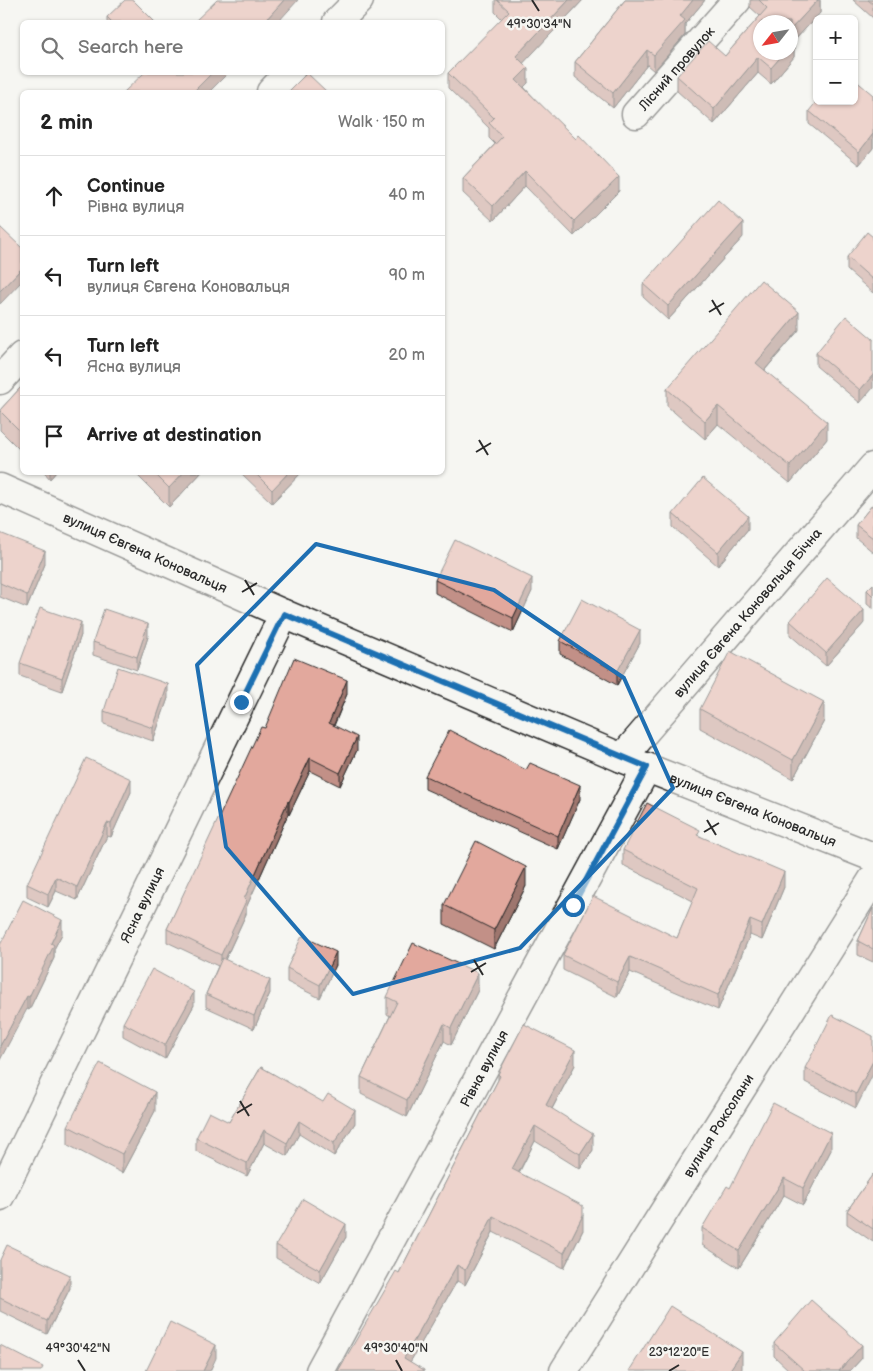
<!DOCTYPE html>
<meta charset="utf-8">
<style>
:root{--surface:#fff;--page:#f6f6f6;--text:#222;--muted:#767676;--line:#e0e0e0}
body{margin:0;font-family:"Balsamiq Sans",sans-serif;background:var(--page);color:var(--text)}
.controls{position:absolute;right:15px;top:15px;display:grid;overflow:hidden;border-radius:8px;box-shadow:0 1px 4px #0004}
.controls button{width:45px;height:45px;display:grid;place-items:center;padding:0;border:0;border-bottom:1px solid var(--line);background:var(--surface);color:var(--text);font:25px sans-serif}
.compass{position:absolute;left:753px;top:15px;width:45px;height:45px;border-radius:50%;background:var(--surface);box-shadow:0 1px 4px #0004;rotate:239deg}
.stop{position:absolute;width:15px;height:15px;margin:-11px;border:4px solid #1f6fb2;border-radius:50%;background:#fff}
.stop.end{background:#1f6fb2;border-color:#fff;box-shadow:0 1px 5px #0008}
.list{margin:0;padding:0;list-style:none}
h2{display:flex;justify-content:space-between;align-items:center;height:65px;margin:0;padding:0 20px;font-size:21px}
h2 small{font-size:16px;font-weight:400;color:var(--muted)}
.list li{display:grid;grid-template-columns:32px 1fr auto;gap:15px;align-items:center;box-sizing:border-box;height:80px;padding:0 20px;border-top:1px solid var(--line)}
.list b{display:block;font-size:19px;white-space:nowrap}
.list p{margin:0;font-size:16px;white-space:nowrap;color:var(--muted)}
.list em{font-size:16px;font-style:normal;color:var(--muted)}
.icon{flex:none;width:28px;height:28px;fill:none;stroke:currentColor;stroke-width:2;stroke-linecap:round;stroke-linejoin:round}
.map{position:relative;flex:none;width:873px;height:1371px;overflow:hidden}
.search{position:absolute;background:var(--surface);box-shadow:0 1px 4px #0004;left:20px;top:20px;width:425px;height:55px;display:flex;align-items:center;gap:12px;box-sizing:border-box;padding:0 18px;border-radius:8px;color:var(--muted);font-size:19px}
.panel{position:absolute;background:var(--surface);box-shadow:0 1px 4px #0004;left:20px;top:90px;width:425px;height:385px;border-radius:8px}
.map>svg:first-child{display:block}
</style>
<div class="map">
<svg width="873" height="1371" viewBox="0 0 873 1371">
<rect width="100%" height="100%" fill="#f6f6f2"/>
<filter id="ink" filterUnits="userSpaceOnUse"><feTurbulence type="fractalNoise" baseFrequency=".02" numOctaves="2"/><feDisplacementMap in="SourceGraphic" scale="10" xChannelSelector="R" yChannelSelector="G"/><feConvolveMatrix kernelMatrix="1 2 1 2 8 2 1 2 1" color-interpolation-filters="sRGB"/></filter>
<g filter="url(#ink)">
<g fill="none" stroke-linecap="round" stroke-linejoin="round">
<g stroke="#2b2b2b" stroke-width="31">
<g id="street">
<path d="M337,22L359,0"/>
<path d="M271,92L290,72"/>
<path id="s1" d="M636,114L737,0"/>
<path d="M0,380L22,356"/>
<path id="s2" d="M622,758L873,467"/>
<path id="s3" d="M0,1196L284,614"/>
<path id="s4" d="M320,1371L647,767"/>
<path id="s5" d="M564,1371L873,879"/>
</g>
</g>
<g stroke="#2b2b2b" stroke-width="31">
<g id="secondary">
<path id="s6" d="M0,488L284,614L622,758L873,857"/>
</g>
</g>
<use href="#street" stroke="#f6f6f2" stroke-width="28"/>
<use href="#secondary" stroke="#f6f6f2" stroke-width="28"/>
</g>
<path fill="#c29087" stroke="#2b2b2b" d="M495,0H583L523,63L528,83L524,87L619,191L574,236L525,186L493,221L463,193V178L495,144L489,138V128L448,88V73L502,19L495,12Z
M625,0H705L685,24V35L654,71L647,65L613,108L575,77V62Z
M750,0H820V13L794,41V57L771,84L758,73L714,124L677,91V76L725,56L760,16L750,7Z
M853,0H873V18Z
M107,17L155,22H107Z
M873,95V148L859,165L809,124V111Z
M743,237L668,320L643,297V284Z
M873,237V293L847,270V257Z
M799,330L765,370L827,439L790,483L718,424L705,439L667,406V389Z
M873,339L860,403L816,366V353Z
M22,386V452L0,430V410Z
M44,472H56L50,479Z
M134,472H202L169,507Z
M240,472H302L272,503Z
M873,504V552L856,538V525Z
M673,514L748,529L718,566L673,527Z
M0,533L45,564L27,608L0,597Z
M435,580L532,591L513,632L435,593Z
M873,584V609L867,604V590Z
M790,621L864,623L826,666L790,635Z
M81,635L62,691L20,676V663Z
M148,637L137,670L93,655V642Z
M560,641L640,643L617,685L560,654Z
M347,694L334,726L357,750L340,786L310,771L289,815L288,814L246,908V914L225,960L270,993L254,1029L206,1007V994L218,966L167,942V929L265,728Z
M168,698L153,741L104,724V711Z
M700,709L824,721L793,779L700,728Z
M425,776L580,799L558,849L425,789Z
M131,792L111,837L107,836L77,900L56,891L48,907L27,897V884Z
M700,836L784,887L762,940L750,935L718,1010L630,972L617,997L563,970V955L677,938L693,901L623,865V850Z
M526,886L494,949L444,924V905Z
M873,908V962L858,955V941Z
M62,934L54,949V958L29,1010L27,1009L0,945Z
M336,965L320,998L287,982V968Z
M478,990L451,1045L444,1041L407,1117L361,1094V1077L390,1016L387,1014V997Z
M194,1005L165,1059L123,1036V1023Z
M873,1036L856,1108L805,1082V1068Z
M575,1065L552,1109L593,1150L580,1169L535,1141L519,1173L583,1230L564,1268L493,1232L465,1285L457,1281L410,1362L424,1371H338L399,1273L498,1080V1074Z
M261,1067L355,1123L334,1156L299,1134L287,1156L264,1143L247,1176L196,1151V1138L229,1122Z
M155,1111L122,1173L68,1145V1126Z
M831,1150L803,1205L784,1195L739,1268L702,1245V1228L730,1188Z
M873,1174V1242L847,1224V1211Z
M346,1237L320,1283L276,1258V1245Z
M0,1260L70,1288L47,1334L0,1311Z
M774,1343L862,1358L850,1371H790L774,1356Z"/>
<path fill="#9e766e" stroke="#2b2b2b" d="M284,0H298L278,22H264Z
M569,0H583L516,71V56Z
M693,0H705L685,24V35L654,71V55L682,12Z
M818,0H820V13L790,45V30Z
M794,42V57L771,84V68L785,52H790V46Z
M647,50V65L613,108V93Z
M758,57V73L714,124V109Z
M528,68V83L516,95V80Z
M213,72H229L209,92H193Z
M873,134V148L859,165V152Z
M525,171V186L493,221V206Z
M619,177V191L574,236V221Z
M743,223V237L668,320V306Z
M22,268V281L0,304V291Z
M799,312V330L756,380V363Z
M873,375V388L860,403V390Z
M718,406V424L705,439V421Z
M827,422V439L790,483V466Z
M50,472H56L50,479Z
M184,472H202L169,507V488Z
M289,472H302L272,503V490Z
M748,516V529L718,566V552Z
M45,551V564L27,608V595Z
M532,578V591L513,632V618Z
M864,610V623L826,666V653Z
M81,622V635L62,691V678Z
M148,624V637L137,670V657Z
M640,630V643L617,685V672Z
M347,680V694L329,736V723Z
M168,684V698L153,741V728Z
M824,702V721L793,779V760Z
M357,737V750L340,786V773Z
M310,758V771L289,815V802Z
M131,779V792L111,837V824Z
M580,785V799L558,849V836Z
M288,801V814L246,908V914L221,968V955L244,899Z
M107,823V836L77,900V887Z
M526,867V886L494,949V930Z
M784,872V887L762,940V925Z
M56,877V891L48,907V894Z
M62,920V934L54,949V958L29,1010V997L51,943Z
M750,920V935L718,1010V995Z
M336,952V965L320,998V985Z
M630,957V972L617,997V982Z
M478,973V990L451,1045V1028Z
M270,980V993L254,1029V1016Z
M194,992V1005L165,1059V1045Z
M27,996V1009L0,1060V1046Z
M444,1024V1041L407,1117V1100Z
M575,1050V1065L546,1120V1105Z
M873,1061V1074L856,1108V1094Z
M155,1092V1111L122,1173V1154Z
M355,1110V1123L334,1156V1143Z
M299,1121V1134L287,1156V1143Z
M535,1126V1141L512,1185V1169Z
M264,1130V1143L247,1176V1163Z
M831,1133V1150L803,1205V1188Z
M593,1134V1150L580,1169V1154Z
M784,1178V1195L739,1268V1251Z
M583,1215V1230L564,1268V1253Z
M493,1216V1232L465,1285V1270Z
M346,1224V1237L320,1283V1270Z
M457,1265V1281L405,1371L404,1358Z
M70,1275V1288L47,1334V1321Z
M216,1345V1358L210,1371H203Z
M862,1345V1358L850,1371H839Z
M742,1352V1369L740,1371H729Z"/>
<path fill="#e2a89d" stroke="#2b2b2b" d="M125,0H133L155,22H112L107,17Z
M217,0H284L264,22H194Z
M497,0H569L516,56L528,68L516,80L576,139L579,135L619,177L574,221L525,171L493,206L463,178L502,137L489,123L494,118L448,73L509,11Z
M625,0H693L680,16L685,20L654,55L647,50L613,93L575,62Z
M759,0H818L790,30V22H760V52H785L771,68L758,57L714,109L677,76L708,41L725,56L767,8Z
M868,0H873V4Z
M790,38L794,42L790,46Z
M145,72H213L193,92H124Z
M307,73L327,92H288Z
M854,79L873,95V134L859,152L809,111L817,101H854Z
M718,200L743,223L668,306L643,284Z
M0,227L22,248V268L0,291Z
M867,232L873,237V280L847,257Z
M761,280L799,312L756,363L827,422L790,466L718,406L705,421L667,389Z
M846,316L873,339V375L860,390L816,353Z
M22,386V433L0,411V410Z
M153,472H184L169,488Z
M254,472H289L272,490Z
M703,478L748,516L718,552L673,514Z
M873,504V538L856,525Z
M0,533L45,551L27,595L0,583Z
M455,540L532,578L513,618L435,580Z
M827,578L864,610L826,653L790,621Z
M873,584V596L867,590Z
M582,599L640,630L617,672L560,641Z
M40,608L81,622L62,678L20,663Z
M104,609L148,624L137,657L93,642Z
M730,651L824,702L793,760L700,709Z
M294,658L347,680L329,723L357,737L340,773L310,758L289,802L288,801L244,899L246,901L221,955L167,929L261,727L265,728Z
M118,667L168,684L153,728L104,711Z
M449,730L526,770L530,763L580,785L558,836L425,776Z
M86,758L131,779L111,824L107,823L77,887L56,877L48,894L27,884Z
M647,803L700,830L697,835L784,872L762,925L750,920L718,995L630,957L617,982L563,955L593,896L677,938L698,888L623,850Z
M476,841L526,867L494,930L444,905Z
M23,900L62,920L51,943L54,945L29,997L27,996L0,1046V945Z
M873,908V949L858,941Z
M302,936L336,952L320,985L287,968Z
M413,943L478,973L451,1028L444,1024L407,1100L361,1077L397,1002L387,997Z
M222,958L270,980L254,1016L206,994Z
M152,969L194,992L165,1045L123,1023Z
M832,1015L873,1036V1061L856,1094L805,1068Z
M524,1024L575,1050L546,1105L593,1134L580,1154L535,1126L512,1169L583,1206V1215L564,1253L493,1216L465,1270L457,1265L404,1358L424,1370V1371H338L396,1271L399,1273L500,1076L498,1074Z
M100,1063L155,1092L122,1154L68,1126Z
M261,1067L323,1102L328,1094L355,1110L334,1143L299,1121L287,1143L264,1130L247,1163L196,1138L209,1112L229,1122Z
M773,1103L831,1133L803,1188L784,1178L739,1251L702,1228L727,1186L730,1188Z
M873,1174V1229L847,1211Z
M303,1199L346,1224L320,1270L276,1245Z
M7,1245L70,1275L47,1321L0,1298V1260Z
M811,1300L862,1345L839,1371H805L774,1343Z
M670,1306L742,1352L729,1371H629Z
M170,1322L216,1345L203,1371H146Z
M0,1345L43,1367L41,1371H0Z"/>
</g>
<g fill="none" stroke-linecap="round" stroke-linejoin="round" filter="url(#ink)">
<path stroke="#1f6fb2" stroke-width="6" d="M241,702L284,614L647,767L573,905"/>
</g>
<path d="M0 0H873V1371H0ZM316,544L494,590L624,678L673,788L520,948L353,994L226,847L197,665Z" fill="#f6f6f2" fill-opacity=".55" fill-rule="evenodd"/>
<path fill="none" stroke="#1f6fb2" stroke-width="4" stroke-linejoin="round" d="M316,544L494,590L624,678L673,788L520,948L353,994L226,847L197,665Z"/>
<path fill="none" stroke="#2b2b2b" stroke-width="2" d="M532,0L539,11M712,300L721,315M709,312L724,303M479,440L488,455M476,452L491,443M245,580L254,595M242,592L257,583M707,820L716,835M704,832L719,823M474,960L483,975M471,972L486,963M240,1101L249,1116M237,1113L252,1104M78,1360L85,1371M396,1360L402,1371M669,1371L679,1365"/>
<g text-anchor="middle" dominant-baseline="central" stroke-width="5" stroke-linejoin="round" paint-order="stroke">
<g font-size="14" fill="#2b2b2b" stroke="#f6f6f2">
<text stroke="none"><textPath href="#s1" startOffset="61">Лісний провулок</textPath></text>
<text stroke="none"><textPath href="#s6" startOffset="159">вулиця Євгена Коновальця</textPath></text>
<text stroke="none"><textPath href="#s2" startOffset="192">вулиця Євгена Коновальця Бічна</textPath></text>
<text stroke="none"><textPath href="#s6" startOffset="819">вулиця Євгена Коновальця</textPath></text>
<text stroke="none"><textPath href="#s3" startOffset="324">Ясна вулиця</textPath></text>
<text stroke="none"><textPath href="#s4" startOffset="344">Рівна вулиця</textPath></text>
<text stroke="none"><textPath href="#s5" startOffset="290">вулиця Роксолани</textPath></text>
</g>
</g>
<g font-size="12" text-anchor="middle" fill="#2b2b2b" stroke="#f6f6f2" stroke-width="5" stroke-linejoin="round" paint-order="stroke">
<text x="539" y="28">49°30'34"N</text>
<text x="78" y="1352">49°30'42"N</text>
<text x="396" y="1352">49°30'40"N</text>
<text x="679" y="1356">23°12'20"E</text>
</g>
</svg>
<div class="controls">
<button>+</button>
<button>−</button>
</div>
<svg class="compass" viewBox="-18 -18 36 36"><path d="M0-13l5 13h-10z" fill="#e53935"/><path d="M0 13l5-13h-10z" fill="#767676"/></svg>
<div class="stop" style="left:573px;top:905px"></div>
<div class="stop end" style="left:241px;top:702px"></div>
<div class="search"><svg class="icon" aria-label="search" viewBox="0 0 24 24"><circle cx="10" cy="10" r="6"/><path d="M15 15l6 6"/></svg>Search here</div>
<section class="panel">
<h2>2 min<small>Walk · 150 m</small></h2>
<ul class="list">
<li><svg class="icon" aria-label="ahead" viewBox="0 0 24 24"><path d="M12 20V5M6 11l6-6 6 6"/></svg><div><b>Continue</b><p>Рівна вулиця</p></div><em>40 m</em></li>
<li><svg class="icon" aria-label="left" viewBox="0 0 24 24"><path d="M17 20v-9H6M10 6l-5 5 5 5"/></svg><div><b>Turn left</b><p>вулиця Євгена Коновальця</p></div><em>90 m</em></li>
<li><svg class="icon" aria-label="left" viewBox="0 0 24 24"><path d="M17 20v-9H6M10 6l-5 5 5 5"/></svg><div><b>Turn left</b><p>Ясна вулиця</p></div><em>20 m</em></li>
<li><svg class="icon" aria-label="arrive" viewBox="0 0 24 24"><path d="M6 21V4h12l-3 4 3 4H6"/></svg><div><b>Arrive at destination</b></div></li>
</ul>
</section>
</div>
